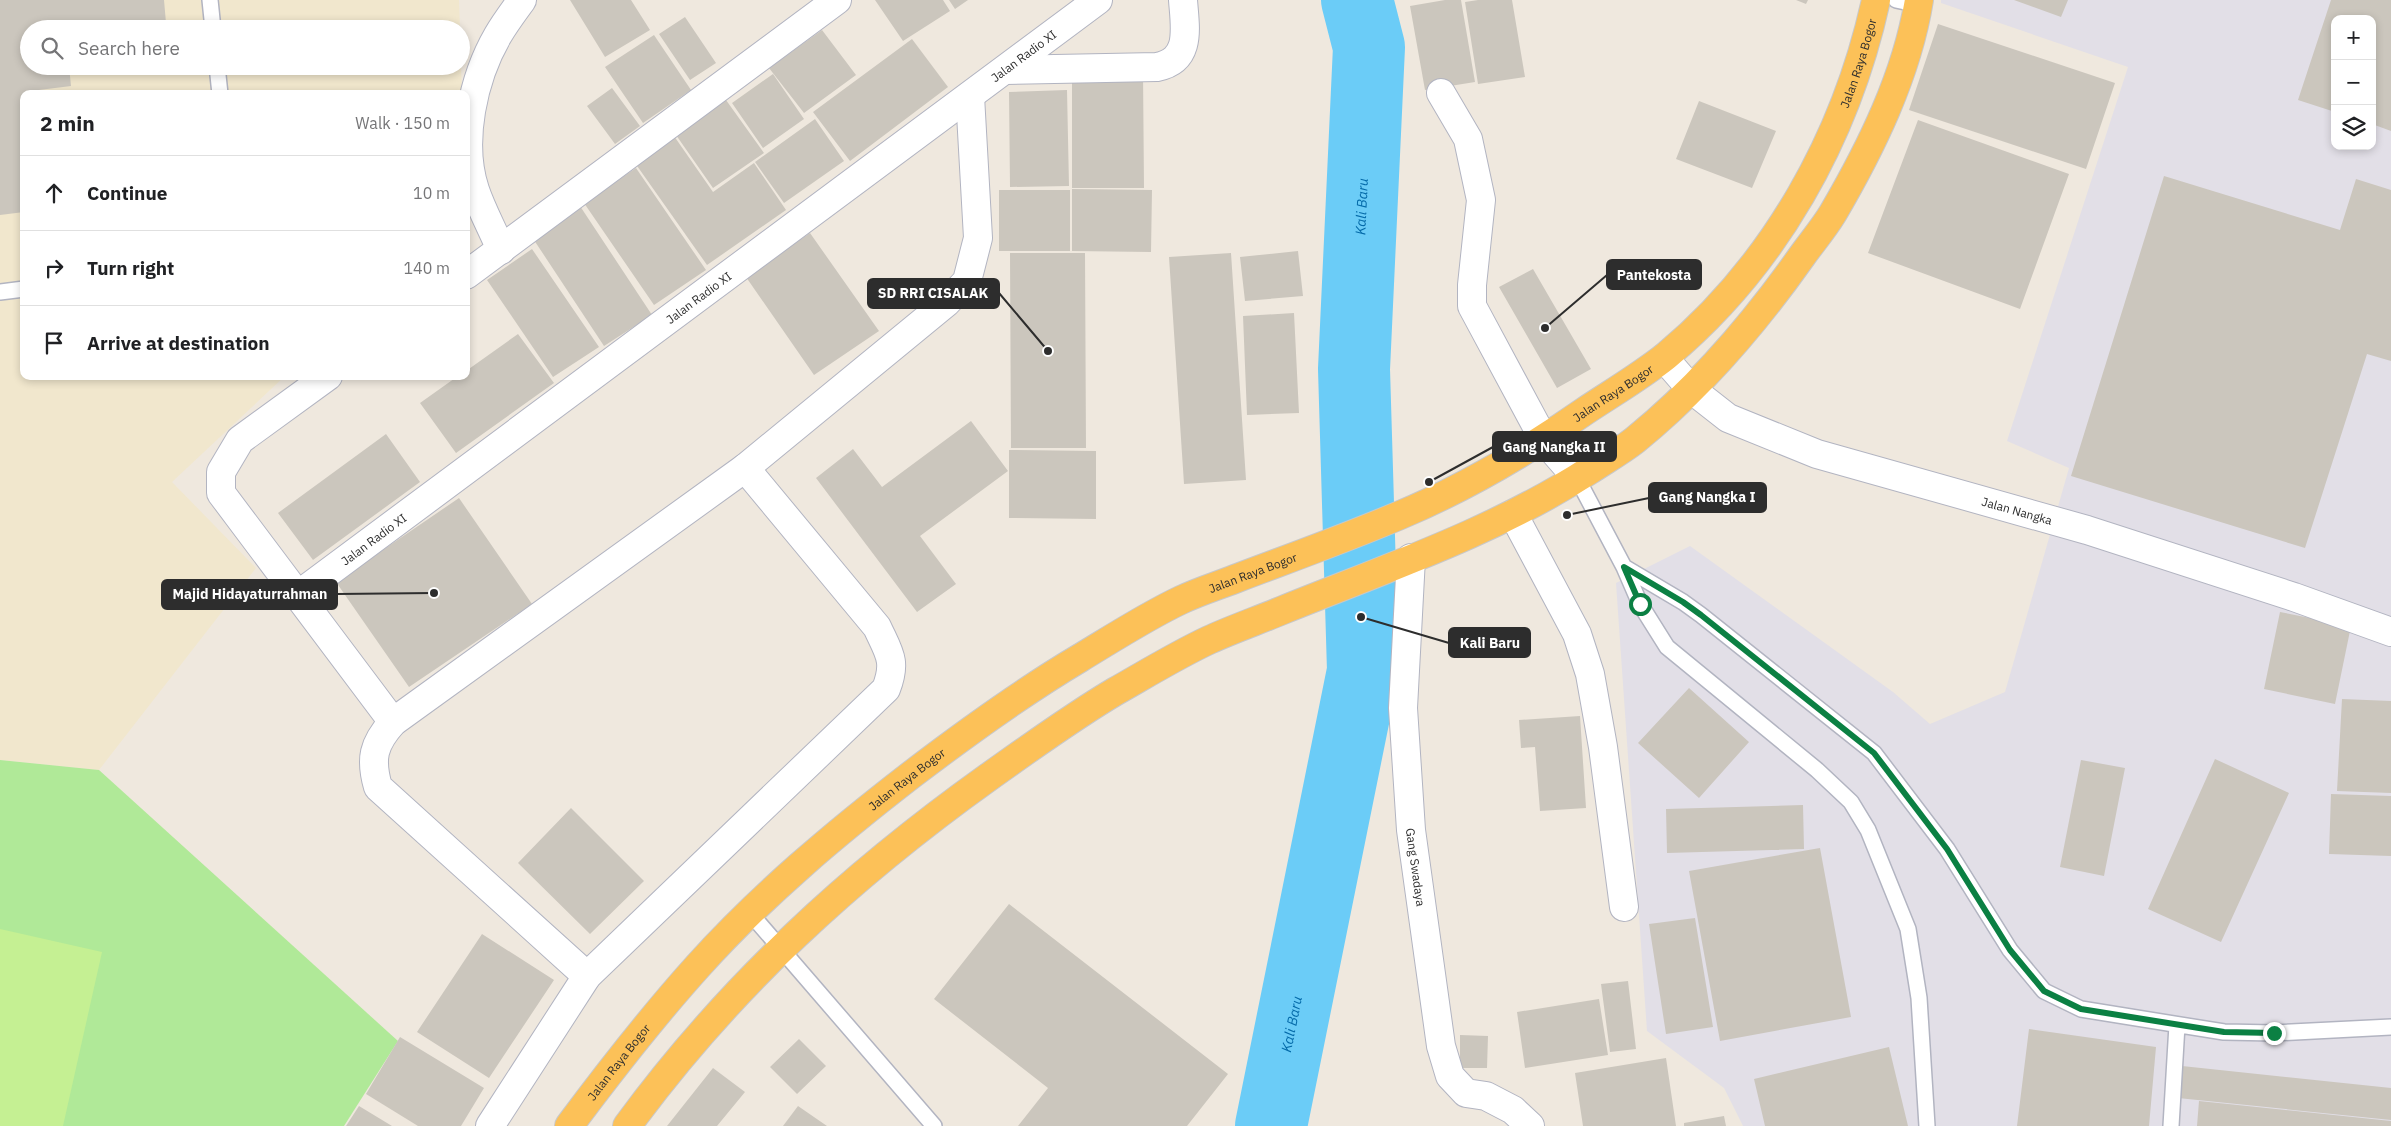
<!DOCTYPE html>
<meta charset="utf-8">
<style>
:root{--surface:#fff;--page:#f2f2f2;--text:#202124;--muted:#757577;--line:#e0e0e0}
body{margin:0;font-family:"IBM Plex Sans",sans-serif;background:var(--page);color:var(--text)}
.controls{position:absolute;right:15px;top:15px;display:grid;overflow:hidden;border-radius:10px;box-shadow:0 2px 8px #0003}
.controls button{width:45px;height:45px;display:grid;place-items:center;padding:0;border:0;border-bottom:1px solid var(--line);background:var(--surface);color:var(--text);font:25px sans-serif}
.stop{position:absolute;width:15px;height:15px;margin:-11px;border:4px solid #0b8043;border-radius:50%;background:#fff}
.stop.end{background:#0b8043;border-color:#fff;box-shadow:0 1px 5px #0008}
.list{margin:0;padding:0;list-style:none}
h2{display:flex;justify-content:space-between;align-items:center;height:65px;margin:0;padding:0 20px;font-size:21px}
h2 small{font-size:16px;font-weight:400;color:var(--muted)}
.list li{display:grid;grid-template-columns:32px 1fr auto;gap:15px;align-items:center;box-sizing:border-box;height:75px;padding:0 20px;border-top:1px solid var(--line)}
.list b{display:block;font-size:19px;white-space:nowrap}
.list em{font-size:16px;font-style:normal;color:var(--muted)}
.icon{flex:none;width:28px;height:28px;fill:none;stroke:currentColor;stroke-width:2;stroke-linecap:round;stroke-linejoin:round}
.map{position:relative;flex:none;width:2391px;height:1126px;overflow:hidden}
.search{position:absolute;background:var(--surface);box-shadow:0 2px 8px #0003;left:20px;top:20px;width:450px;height:55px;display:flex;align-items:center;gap:12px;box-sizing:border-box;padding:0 18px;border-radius:28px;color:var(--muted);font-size:19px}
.panel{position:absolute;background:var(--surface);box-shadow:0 2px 8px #0003;left:20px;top:90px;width:450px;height:290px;border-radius:10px}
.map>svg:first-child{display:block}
</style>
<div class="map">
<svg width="2391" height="1126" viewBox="0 0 2391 1126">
<rect width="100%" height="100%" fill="#efe8de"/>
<path fill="#e2dfe7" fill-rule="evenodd" d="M1941,0H2391V1126H1743L1724,1088L1647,1031L1616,583L1690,546L1893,692L1930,724L2005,692L2069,468L2007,441L2128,67L1941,3ZM2335,19H2372V146H2335Z"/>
<path fill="#f1e7cd" d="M0,0H459L460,29H29V66H461L462,94H24V376H285L172,482L256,568L99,770L0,760Z"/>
<path fill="#b0e998" d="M0,760L99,770L398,1041L344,1126H0Z"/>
<path fill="#c5f093" d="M0,929L102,952L63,1126H0Z"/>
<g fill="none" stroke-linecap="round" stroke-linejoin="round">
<path stroke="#6bccf7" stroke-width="72" id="s1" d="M1271,1126L1363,671L1354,369L1369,47L1357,0"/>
</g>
<path fill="#cbc6bd" d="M0,0H164L166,23L118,29H29V66H69L71,86L39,90V94H24V212L0,215Z
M570,0H631L650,30L605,57Z
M875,0H943L950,11L903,41Z
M949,0H968L955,9Z
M1445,0H1461L1475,82L1425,90L1410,6Z
M1478,0H1512L1525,77L1478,84L1465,2Z
M1796,0H1808L1806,4Z
M2014,0H2068L2061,17Z
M2331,0H2391V131L2372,124V19H2335V112L2298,100Z
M685,17L716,63L690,80L659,34Z
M1938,24L2115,83L2086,169L1909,110Z
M822,30L856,75L804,113L769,68Z
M654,35L691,90L643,123L605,67Z
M912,39L948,87L850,161L813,112Z
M1072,72H1143L1144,188H1072Z
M773,74L804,119L763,148L732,103Z
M612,88L640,126L615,144L587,106Z
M1067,90L1069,186L1010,187L1009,92Z
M726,100L764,153L713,188L676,135Z
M1699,101L1776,131L1752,188L1676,159Z
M815,119L844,161L784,203L755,162Z
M1918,120L2069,174L2020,309L1868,253Z
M674,136L713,192L754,163L786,210L707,265L635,163Z
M636,168L706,270L654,305L584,203Z
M2164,176L2340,230L2356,179L2391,190V361L2367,354L2305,548L2071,476Z
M1072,189L1152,190L1151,252L1072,251Z
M999,190H1070V251H999Z
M580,206L652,315L604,346L532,237Z
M810,233L879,331L814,375L746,277Z
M532,249L599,347L553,377L487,280Z
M1298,251L1303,296L1245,301L1240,257Z
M1010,253H1085L1086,448H1011Z
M1231,253L1246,480L1184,484L1169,257Z
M1533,269L1591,369L1557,388L1499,287Z
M1294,313L1299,413L1247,415L1243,316Z
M518,334L554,383L456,453L420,403L458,376H466V371Z
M971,421L1008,471L920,536L956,584L917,612L816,478L853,449L882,487Z
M386,434L420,482L313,560L278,513Z
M1009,450L1096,451V519L1009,518Z
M459,498L532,604L409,687L336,582Z
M2280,612L2351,626L2335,704L2264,689Z
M1689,688L1749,742L1699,798L1638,743Z
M2342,699L2391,701V793L2337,791Z
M1580,716L1586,808L1540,811L1535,747L1521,748L1519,720Z
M2215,759L2289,793L2221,942L2148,909Z
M2081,760L2125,768L2104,876L2060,867Z
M2331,794L2391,796V856L2329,854Z
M1803,805L1804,849L1667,853L1666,809Z
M571,808L644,881L590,934L518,863Z
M1820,848L1851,1017L1720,1041L1689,871Z
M1009,904L1228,1074L1187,1126H1018L1048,1088L934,999Z
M1695,918L1713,1027L1666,1034L1649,924Z
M482,934L554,980L489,1078L417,1032Z
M1628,981L1636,1049L1610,1052L1601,984Z
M1599,999L1608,1055L1525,1068L1517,1012Z
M2029,1029L2156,1047L2149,1126H2017Z
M1460,1035L1488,1036L1487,1068H1460Z
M400,1037L484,1088L461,1126H418L366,1094Z
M799,1039L826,1066L797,1094L770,1067Z
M1889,1047L1908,1126H1765L1754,1079Z
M1666,1058L1676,1126H1583L1575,1073Z
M2182,1066L2391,1088V1120L2178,1098Z
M713,1068L745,1092L717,1126H667Z
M2199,1101L2391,1121V1126H2197Z
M359,1106L392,1126H346Z
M798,1106L827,1126H783Z
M1724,1116L1726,1126H1684V1123Z"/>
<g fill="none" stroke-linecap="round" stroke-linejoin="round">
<g stroke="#b2b4c1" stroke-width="18">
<path id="service" d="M210,0L213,29
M1896,0L1919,5
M217,66L220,94
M0,292L24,289
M1577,478L1624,567L1640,604L1667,647L1817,770L1851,802L1868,830L1908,929L1919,998L1927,1126
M1624,567L1683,602L1701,615L1874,753L1947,849L2010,950L2044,991L2081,1009L2224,1032L2274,1033L2391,1027
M750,913L934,1126
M2171,1126L2177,1025"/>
</g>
<g stroke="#b2b4c1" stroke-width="30">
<g id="minor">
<path d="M1005,70L1157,67C1192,60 1185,28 1183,0"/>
<path d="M1441,93L1468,139L1481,200L1472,285V306L1544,440L1577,478"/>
<path d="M501,250C493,230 482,211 475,190C459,142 473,78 498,35C505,23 514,11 522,0"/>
<path d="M466,275L837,0"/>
<path d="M328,376L240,440L221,472V493L393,722"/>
<path d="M1513,514L1577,634L1590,674L1603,747L1624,907"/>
<path id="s2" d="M1411,558L1403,708L1411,830L1441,1046L1450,1076L1466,1093L1486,1096L1513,1110L1530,1126"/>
<path id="s3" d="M298,595L1098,0"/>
<path d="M587,976L378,787C370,759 373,744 393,722L745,468L946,303L967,281L978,238L970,96"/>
<path d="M490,1126L587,976L886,689C897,661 889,653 877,627L745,468"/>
</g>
</g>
<g stroke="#b2b4c1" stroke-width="30">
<g id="tertiary">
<path id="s4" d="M1664,358L1691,389L1728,418L1817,454L2087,530L2294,597L2391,632"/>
</g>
</g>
<g stroke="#c8c8c8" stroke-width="30">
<g id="trunk">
<path id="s5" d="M569,1126C610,1071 652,1017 698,966C762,895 836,833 911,775C966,733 1021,693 1080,658C1113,638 1147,616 1181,600C1200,591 1220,585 1240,577C1293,557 1346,538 1398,516C1465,488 1526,452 1585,411C1612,393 1641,376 1666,356C1775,265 1846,137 1876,0"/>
<path d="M627,1126C729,987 850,876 990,776C1031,747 1072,717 1116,691C1146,674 1177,655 1209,640C1233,629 1259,620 1283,610C1387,568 1496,531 1590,470C1605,460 1621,451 1635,440C1699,388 1754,324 1802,256C1812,242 1824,228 1833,213C1871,148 1907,75 1919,0"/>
</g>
</g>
<use href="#service" stroke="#fff" stroke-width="15"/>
<use href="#minor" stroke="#fff" stroke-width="28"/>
<use href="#tertiary" stroke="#fff" stroke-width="28"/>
<use href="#trunk" stroke="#fcc158" stroke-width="28"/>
</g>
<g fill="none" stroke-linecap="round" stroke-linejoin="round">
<path stroke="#0b8043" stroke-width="6" d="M1640,604L1624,567L1683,602L1701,615L1874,753L1947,849L2010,950L2044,991L2081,1009L2224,1032L2274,1033"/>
</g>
<g text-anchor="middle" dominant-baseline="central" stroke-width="4" stroke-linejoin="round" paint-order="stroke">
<g font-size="12" fill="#2d2d2d" stroke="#fff">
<text stroke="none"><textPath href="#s3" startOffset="904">Jalan Radio XI</textPath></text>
<text stroke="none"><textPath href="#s5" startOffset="1715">Jalan Raya Bogor</textPath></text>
<text stroke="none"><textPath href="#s3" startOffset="499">Jalan Radio XI</textPath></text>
<text stroke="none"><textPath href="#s5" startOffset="1295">Jalan Raya Bogor</textPath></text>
<text stroke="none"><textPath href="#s4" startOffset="392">Jalan Nangka</textPath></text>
<text stroke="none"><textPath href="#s3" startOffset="94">Jalan Radio XI</textPath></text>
<text stroke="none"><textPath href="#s5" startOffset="891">Jalan Raya Bogor</textPath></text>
<text stroke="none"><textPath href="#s5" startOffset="486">Jalan Raya Bogor</textPath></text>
<text stroke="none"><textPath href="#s2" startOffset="310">Gang Swadaya</textPath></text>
<text stroke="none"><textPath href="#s5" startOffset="81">Jalan Raya Bogor</textPath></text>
</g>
<g font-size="14" font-style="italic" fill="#046aa9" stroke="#fff">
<text stroke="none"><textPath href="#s1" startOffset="929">Kali Baru</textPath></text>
<text stroke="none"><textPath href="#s1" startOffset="104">Kali Baru</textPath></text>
</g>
</g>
<path fill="none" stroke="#2d2d2d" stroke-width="2" d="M1545 328L1607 275M1048 351L999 293M1429 482L1493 447M1567 515L1649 498M434 593L337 594M1361 617L1449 643"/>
<g fill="#2d2d2d" stroke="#fff" stroke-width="2">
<circle cx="1545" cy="328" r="5"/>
<circle cx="1048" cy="351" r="5"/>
<circle cx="1429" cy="482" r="5"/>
<circle cx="1567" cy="515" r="5"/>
<circle cx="434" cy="593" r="5"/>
<circle cx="1361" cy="617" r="5"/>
</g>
<g fill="#2d2d2d" stroke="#2d2d2d" stroke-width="2">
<rect x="1607" y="260" width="94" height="29" rx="5"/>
<rect x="868" y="279" width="131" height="29" rx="5"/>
<rect x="1493" y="432" width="123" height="29" rx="5"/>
<rect x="1649" y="483" width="117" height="29" rx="5"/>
<rect x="162" y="580" width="175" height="29" rx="5"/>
<rect x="1449" y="628" width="81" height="29" rx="5"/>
</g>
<g font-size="14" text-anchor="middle" font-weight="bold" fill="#fff">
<text x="1654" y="280">Pantekosta</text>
<text x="933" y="298">SD RRI CISALAK</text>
<text x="1554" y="452">Gang Nangka II</text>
<text x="1707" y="502">Gang Nangka I</text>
<text x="250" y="599">Majid Hidayaturrahman</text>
<text x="1490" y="648">Kali Baru</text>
</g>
</svg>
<div class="controls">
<button>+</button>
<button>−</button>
<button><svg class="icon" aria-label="layers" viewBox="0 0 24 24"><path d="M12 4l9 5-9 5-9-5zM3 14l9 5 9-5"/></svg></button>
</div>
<div class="stop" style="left:1640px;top:604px"></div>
<div class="stop end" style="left:2274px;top:1033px"></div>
<div class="search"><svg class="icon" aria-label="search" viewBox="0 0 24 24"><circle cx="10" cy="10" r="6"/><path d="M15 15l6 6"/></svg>Search here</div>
<section class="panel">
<h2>2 min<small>Walk · 150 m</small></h2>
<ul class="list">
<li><svg class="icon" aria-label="ahead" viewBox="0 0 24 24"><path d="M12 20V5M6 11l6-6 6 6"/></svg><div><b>Continue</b></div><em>10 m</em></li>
<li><svg class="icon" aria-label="right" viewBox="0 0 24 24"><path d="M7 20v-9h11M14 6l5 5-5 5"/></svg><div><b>Turn right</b></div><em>140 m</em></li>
<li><svg class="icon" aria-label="arrive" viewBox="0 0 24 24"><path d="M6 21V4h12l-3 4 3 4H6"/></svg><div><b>Arrive at destination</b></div></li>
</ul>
</section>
</div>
